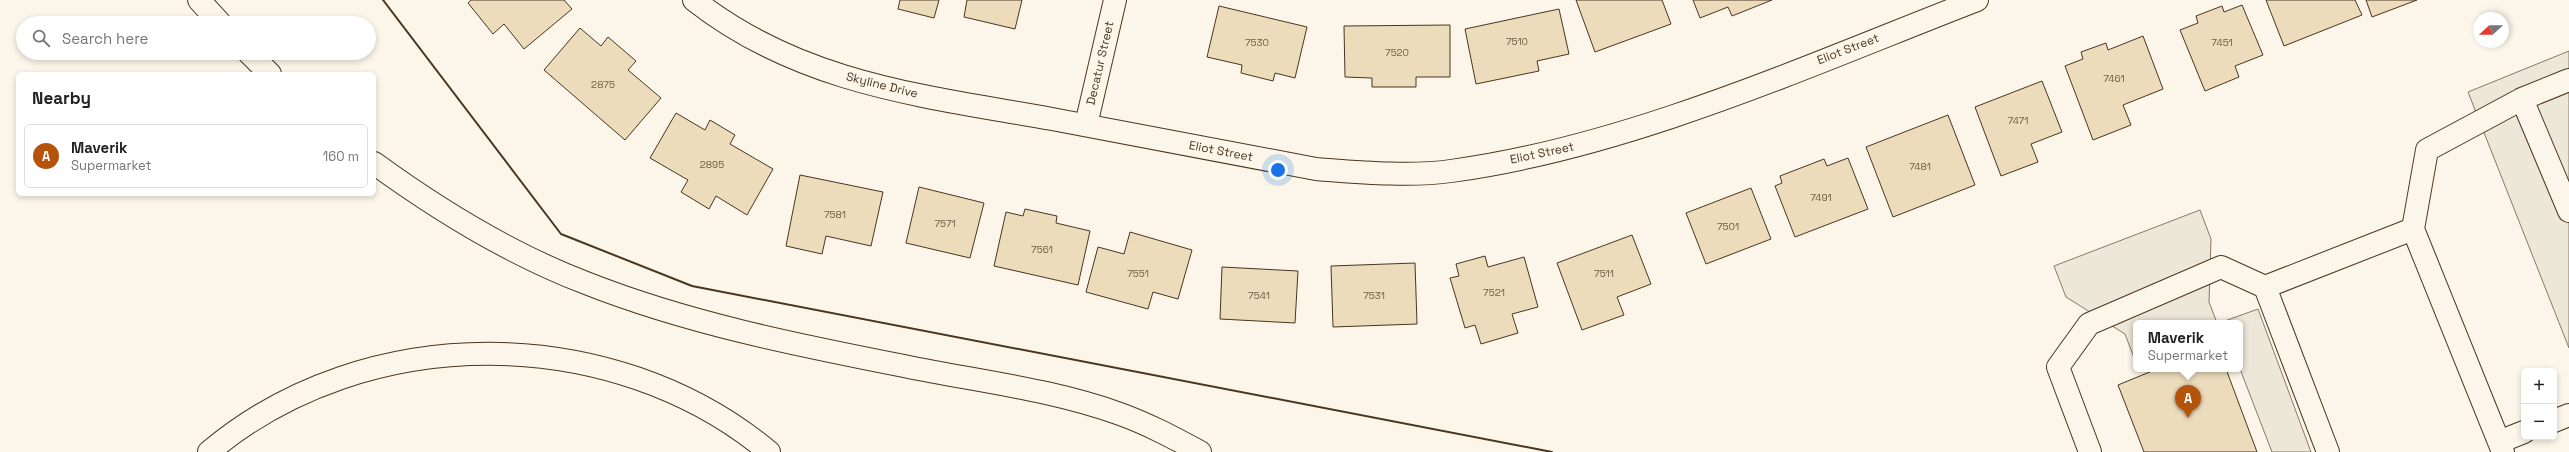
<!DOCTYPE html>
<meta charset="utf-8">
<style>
:root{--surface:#fff;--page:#f2f2f2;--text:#222;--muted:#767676;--line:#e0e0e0;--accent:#b45309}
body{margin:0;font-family:"Space Grotesk",sans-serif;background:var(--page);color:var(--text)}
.controls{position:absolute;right:12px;bottom:12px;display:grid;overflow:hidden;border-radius:6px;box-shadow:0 2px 6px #0003}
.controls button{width:36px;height:36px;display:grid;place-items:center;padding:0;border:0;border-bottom:1px solid var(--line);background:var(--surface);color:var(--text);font:20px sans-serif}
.compass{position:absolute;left:2473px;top:12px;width:36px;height:36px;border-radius:50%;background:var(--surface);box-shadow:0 2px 6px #0003;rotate:249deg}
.you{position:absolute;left:1278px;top:170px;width:14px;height:14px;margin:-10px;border:3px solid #fff;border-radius:50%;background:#1a73e8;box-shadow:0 0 0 6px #1a73e833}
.badge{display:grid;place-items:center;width:26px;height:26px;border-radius:50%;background:var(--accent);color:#fff;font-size:13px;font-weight:700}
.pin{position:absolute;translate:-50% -33px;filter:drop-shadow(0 1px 2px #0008)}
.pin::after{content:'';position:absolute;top:21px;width:14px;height:12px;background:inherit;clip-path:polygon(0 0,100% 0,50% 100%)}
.popup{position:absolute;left:2133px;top:320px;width:110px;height:52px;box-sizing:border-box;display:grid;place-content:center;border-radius:6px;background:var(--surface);filter:drop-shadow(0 1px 3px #0005);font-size:13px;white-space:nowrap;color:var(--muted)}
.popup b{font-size:15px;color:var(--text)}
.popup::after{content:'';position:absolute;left:50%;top:100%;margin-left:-8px;border:8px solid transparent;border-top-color:var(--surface)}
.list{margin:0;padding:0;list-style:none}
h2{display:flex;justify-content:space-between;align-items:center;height:52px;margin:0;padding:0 16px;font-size:17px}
h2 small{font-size:13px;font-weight:400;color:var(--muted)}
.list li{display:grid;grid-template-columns:26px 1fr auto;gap:12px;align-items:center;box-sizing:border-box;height:64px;margin:0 8px 8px;padding:0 8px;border:1px solid var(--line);border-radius:6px}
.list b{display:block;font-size:15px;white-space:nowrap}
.list p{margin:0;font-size:13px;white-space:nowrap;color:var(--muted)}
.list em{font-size:13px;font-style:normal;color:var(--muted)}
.icon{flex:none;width:22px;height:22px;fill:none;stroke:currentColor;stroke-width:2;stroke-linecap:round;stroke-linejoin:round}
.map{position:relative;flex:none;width:2569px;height:452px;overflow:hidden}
.search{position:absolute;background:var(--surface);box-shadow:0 2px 6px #0003;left:16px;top:16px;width:360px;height:44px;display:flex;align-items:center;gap:10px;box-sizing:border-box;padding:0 14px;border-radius:22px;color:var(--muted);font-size:15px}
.panel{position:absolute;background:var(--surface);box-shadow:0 2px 6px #0003;left:16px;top:72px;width:360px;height:124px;border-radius:6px}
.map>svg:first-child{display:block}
</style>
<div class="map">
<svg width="2569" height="452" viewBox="0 0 2569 452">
<rect width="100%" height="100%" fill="#fbf6e9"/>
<path fill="#ede7d9" stroke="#887966" d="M2569,51V348L2468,92Z
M2200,210L2211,239L2209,302L2217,323H2136V363L2125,334L2066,297L2054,266Z
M2258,309L2311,452H2272L2240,369V323L2222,322Z"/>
<path fill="#ecdcbc" stroke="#4a3520" d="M471,0H564L572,9L524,49L504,24L493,34L468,3Z
M900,0H939L934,18L898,9Z
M967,0H1022L1015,29L964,17Z
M1576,0H1662L1671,24L1595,52Z
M1693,0H1772L1732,16L1728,7L1700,18Z
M2266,0H2355L2362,15L2284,46Z
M2366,0H2417L2372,17Z
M2242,5L2263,55L2235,66L2239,77L2205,91L2180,30L2198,23L2196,16L2222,6L2224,12Z
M1219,6L1307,27L1295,78L1275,73L1273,81L1241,73L1242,65L1207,57Z
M1559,9L1569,54L1537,61L1539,71L1476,84L1465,29Z
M1450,25V77H1416V87H1372V78L1345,77L1344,26Z
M580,28L601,46L608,37L636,61L628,70L661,98L625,140L544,70Z
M2143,36L2163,89L2123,105L2131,125L2093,140L2065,66L2083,59L2081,52L2106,43L2108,50Z
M2042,81L2062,132L2031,144L2038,162L2001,176L1975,107Z
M676,113L705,130L710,120L735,135L730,144L773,169L747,215L716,196L709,209L681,192L688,180L650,158Z
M1948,115L1975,185L1893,217L1866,147Z
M1848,158L1868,209L1795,237L1775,186L1782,183L1780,176L1824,159L1827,166Z
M800,175L883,192L871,246L826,236L822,254L786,246Z
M919,187L984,203L970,258L906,243Z
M1751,188L1771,239L1706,264L1686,213Z
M1025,209L1057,216L1056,223L1090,231L1078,285L994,266L1006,212L1023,216Z
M1130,232L1192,250L1178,299L1153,292L1148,309L1086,292L1098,247L1124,254Z
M1632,235L1651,284L1617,297L1624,315L1582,330L1557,263Z
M1485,256L1488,267L1524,257L1538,307L1512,314L1518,333L1481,344L1475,325L1465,328L1450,278L1459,276L1456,264Z
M1415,263L1417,324L1333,327L1331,266Z
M1222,267L1298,271L1295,323L1220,319Z
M2157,369H2226L2257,452H2144L2118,385Z"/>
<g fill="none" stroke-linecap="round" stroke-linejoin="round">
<g stroke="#4a3520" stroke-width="24">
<path id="minor" d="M694,0C801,84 924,96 1052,119C1140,135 1228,152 1316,169C1357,172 1410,177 1451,171C1629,147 1809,65 1977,0
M2569,80L2522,99L2569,211
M1086,125L1115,0
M2413,229L2503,452
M2265,287L2328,452
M2554,421L2569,415
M2499,442L2524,432
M2090,452L2058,367L2089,324L2221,267L2265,287L2413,229L2427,150L2522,99"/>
</g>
<g stroke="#4a3520" stroke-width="24">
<path id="highway" d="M199,0L220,23
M249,53L270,74
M374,163C440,211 510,254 586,283C687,323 797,345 904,366C976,381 1051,389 1120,414C1148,424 1174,438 1200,452
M209,452C365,320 614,322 769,452"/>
</g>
<use href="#minor" stroke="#fbf6e9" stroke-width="22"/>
<use href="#highway" stroke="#fbf6e9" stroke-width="22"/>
<path stroke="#4a3520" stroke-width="2" d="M383,0L561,234L692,286L1552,452"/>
</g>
<g text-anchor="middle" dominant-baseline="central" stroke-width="3" stroke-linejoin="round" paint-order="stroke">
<g font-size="10" fill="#725f47">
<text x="1517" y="41">7510</text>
<text x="1257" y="42">7530</text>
<text x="2222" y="42">7451</text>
<text x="1397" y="52">7520</text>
<text x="2114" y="78">7461</text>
<text x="603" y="84">2875</text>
<text x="2018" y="120">7471</text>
<text x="712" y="164">2895</text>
<text x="1920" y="166">7481</text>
<text x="1821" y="197">7491</text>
<text x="835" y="214">7581</text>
<text x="945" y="223">7571</text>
<text x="1728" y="226">7501</text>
<text x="1042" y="249">7561</text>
<text x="1138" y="273">7551</text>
<text x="1604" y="273">7511</text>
<text x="1494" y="292">7521</text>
<text x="1259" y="295">7541</text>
<text x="1374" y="295">7531</text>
</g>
<g font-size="12" fill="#4a3520" stroke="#fbf6e9">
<text transform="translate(1848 49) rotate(-21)">Eliot Street</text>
<text transform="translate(1100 63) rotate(-77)">Decatur Street</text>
<text transform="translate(882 85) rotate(14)">Skyline Drive</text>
<text transform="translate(1221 151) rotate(11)">Eliot Street</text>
<text transform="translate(1542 153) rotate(-12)">Eliot Street</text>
</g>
</g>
</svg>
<div class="controls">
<button>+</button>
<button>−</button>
</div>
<svg class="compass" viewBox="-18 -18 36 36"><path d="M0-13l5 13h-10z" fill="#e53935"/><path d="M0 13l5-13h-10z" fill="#767676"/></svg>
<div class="you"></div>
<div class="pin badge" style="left:2188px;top:418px">A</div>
<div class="popup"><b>Maverik</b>Supermarket</div>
<div class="search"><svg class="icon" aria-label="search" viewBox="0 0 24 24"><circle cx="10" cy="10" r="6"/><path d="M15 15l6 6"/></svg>Search here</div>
<section class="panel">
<h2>Nearby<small></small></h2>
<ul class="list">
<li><span class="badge">A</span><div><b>Maverik</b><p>Supermarket</p></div><em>160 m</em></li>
</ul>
</section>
</div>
